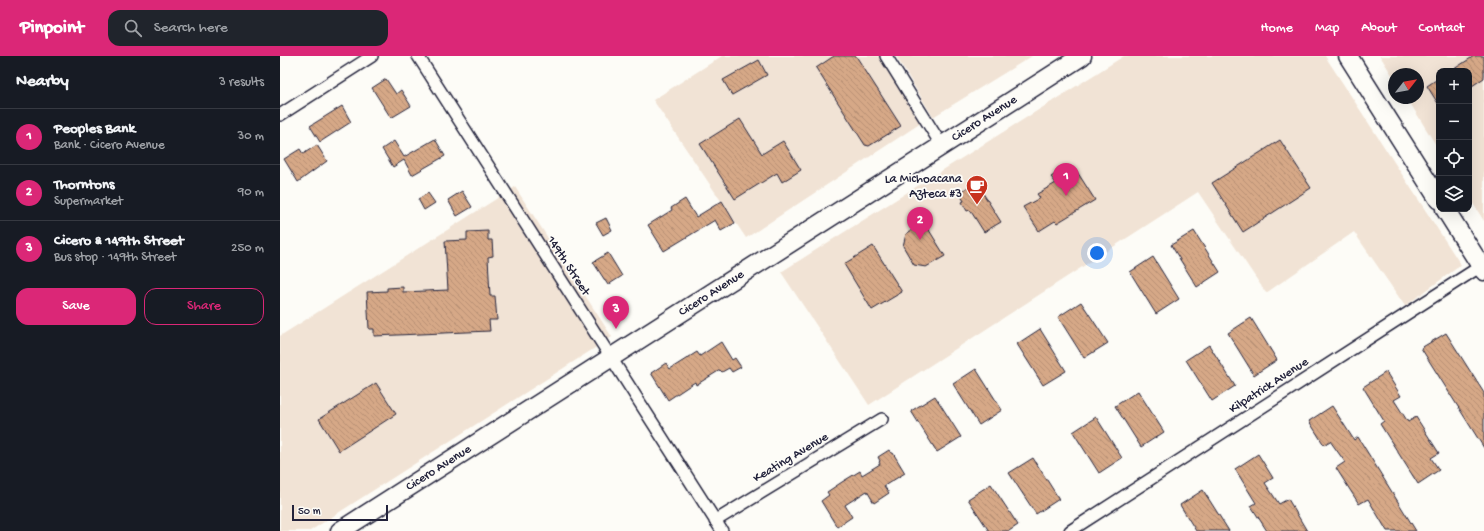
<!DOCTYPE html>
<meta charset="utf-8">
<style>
:root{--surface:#171b24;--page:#20242c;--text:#f1f3f6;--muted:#9ea1a6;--line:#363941;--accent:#db2777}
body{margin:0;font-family:"Gochi Hand",sans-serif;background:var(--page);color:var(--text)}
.controls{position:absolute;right:12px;top:12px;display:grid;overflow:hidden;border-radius:8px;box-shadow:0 4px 16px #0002}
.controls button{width:36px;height:36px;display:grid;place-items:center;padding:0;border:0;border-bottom:1px solid var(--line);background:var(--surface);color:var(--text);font:20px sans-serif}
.compass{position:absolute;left:1108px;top:12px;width:36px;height:36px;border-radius:50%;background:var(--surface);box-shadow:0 4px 16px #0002;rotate:59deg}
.scale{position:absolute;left:12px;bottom:10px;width:96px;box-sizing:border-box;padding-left:4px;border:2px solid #22223b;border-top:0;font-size:11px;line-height:14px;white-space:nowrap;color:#22223b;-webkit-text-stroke:3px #fdfcf7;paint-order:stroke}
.you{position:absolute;left:817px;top:197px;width:14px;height:14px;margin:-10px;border:3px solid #fff;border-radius:50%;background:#1a73e8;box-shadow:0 0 0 6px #1a73e833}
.badge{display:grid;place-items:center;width:26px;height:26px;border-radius:50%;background:var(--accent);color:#fff;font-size:13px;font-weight:700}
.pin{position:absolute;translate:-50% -33px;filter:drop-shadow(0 1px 2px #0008)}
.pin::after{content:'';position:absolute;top:21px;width:14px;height:12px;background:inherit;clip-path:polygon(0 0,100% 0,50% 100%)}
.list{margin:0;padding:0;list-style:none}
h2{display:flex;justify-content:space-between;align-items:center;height:52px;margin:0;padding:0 16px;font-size:17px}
h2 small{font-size:13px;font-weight:400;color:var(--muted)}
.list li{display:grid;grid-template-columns:26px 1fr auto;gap:12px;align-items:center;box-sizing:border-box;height:56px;padding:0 16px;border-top:1px solid var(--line)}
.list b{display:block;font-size:15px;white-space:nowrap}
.list p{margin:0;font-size:13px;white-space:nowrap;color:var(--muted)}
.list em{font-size:13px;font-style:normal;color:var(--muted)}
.actions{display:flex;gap:8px;padding:12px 16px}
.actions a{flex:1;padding:9px 0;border:1px solid var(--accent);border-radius:12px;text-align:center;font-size:14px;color:var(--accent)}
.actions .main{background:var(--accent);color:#fff}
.icon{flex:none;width:22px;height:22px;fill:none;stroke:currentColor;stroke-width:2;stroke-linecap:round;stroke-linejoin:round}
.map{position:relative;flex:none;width:1204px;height:475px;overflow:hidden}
header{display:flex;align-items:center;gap:24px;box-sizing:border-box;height:56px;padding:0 20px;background:var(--accent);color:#fff}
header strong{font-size:19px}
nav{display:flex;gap:22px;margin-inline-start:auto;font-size:14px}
.search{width:280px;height:36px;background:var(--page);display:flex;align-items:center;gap:10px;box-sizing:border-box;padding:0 14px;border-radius:12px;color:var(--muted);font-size:15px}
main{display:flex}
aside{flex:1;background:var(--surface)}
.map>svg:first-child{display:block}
</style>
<header>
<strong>Pinpoint</strong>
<div class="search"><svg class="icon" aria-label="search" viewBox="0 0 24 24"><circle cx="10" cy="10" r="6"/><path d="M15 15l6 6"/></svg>Search here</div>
<nav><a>Home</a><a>Map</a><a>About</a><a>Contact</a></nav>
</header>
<main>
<aside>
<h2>Nearby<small>3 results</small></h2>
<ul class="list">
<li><span class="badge">1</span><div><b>Peoples Bank</b><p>Bank · Cicero Avenue</p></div><em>30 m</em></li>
<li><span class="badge">2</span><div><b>Thorntons</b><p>Supermarket</p></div><em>90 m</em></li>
<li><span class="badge">3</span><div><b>Cicero &amp; 149th Street</b><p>Bus stop · 149th Street</p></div><em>250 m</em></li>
</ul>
<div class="actions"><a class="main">Save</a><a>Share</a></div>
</aside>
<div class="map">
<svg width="1204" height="475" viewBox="0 0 1204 475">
<defs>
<pattern id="building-back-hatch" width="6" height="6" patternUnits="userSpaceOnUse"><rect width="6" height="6" fill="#d6a887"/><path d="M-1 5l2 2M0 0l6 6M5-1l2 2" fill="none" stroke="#b79075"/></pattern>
</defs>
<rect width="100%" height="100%" fill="#fdfcf7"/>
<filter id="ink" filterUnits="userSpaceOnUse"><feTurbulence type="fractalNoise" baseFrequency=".025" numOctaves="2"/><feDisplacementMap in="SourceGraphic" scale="8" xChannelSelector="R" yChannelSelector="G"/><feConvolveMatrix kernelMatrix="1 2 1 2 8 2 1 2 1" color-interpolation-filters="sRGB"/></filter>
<g filter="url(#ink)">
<path fill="#f1e3d5" d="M442,0H600L641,67L466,182L373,44Z
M616,0H752L653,61Z
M844,0H1045L1181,209L1125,250L1074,176L986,237L918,136L589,349L501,216Z
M1100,0H1204V165L1189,141V15H1159V94L1127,42H1138V18H1114V22Z
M235,131L332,281L30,475H0V280Z"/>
<path fill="url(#building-back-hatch)" stroke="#22223b" d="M554,0H576L621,70L589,90L585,89L536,12Z
M1194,0H1204V22L1189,32V15H1171Z
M479,4L487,19L452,39L443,24Z
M1159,22V49L1147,30Z
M106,23L116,38L121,34L131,50L111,62L92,32Z
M62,50L71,66L40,86L30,70Z
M460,63L482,98L503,85L521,114L502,126L497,117L455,143L420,88Z
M155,83L165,100L132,119L124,104L113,111L102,93L114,85L124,101Z
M1000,84L1031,132L963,176L932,127Z
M37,89L47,105L18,126L4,103L20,93L23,98Z
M786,111L790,118L796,114L815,144L777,167L775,165L759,175L743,151L760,142L757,138L776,127L771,121Z
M696,126L721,166L704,176L690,154L687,155L682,146L684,145L679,137Z
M182,135L192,151L177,160L168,144Z
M148,137L155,147L144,154L138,143Z
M405,143L416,161L442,145L455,167L441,175L435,164L384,195L368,169L392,154L391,152Z
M326,162L332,174L323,179L316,167Z
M644,166L665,200L646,211L634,209L623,190L626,178Z
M208,175V184H212L213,200L208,201L210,240H215L217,264H209L210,275L94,280V273H89L87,236L107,235V232L123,231V236L168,234L165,185L187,184V176Z
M914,175L940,216L917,231L891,189Z
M593,190L622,236L592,254L564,208Z
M328,197L342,220L328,229L313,206Z
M873,201L899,243L876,258L850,216Z
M801,246L828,287L804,302L778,261Z
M971,262L997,304L974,319L948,277Z
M760,273L786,315L763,329L737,288Z
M1166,277L1204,337V392L1141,292Z
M441,286L452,304L455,302L461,311L452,316L449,312L442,316L440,314L416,329L415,326L388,344L371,317L386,307L390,313L417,296L420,300Z
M929,289L955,330L932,345L906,304Z
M696,313L722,354L699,369L673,328Z
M1106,316L1121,340L1114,344L1128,366L1136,361L1159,397L1151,402L1159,414L1138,428L1100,368L1104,365L1083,331Z
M96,327L116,358L59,395L39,363Z
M858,335L884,376L861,391L835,350Z
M655,340L681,381L657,396L631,355Z
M1052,350L1074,384L1078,381L1136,475H1107L1088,443L1079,448L1056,412L1065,406L1050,385L1044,389L1029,365Z
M816,361L842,402L819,417L793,376Z
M609,394L611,397H613L625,417L604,430L609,437L594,447L587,435L565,449L572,461L557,471L541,445L549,439L547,436L562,426L580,415L582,419L600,408L599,406L600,405L598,401Z
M978,398L993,422L985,427L999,448L1008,443L1027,475H987L971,450L976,447L955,413Z
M753,402L779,443L756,458L729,417Z
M711,428L738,469L729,475H709L688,443Z
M923,434L949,475H916L900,449Z"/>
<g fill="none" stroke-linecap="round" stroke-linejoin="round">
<g stroke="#22223b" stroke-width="14">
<path id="street" d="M138,0L442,475
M606,0L662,90
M0,59L92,0
M435,465L602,363
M790,475L1204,208"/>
</g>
<g stroke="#22223b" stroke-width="21">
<g id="primary">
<path d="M1068,0L1159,144"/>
<path d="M1165,153L1204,215"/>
<path id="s1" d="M60,475L802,0"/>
</g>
</g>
<use href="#street" stroke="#fdfcf7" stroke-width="11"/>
<use href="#primary" stroke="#fdfcf7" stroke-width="18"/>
</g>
</g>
<defs>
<g id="cafe-pin" transform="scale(1.15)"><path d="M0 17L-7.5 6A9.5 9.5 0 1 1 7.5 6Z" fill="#c8321e" stroke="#fdfcf7"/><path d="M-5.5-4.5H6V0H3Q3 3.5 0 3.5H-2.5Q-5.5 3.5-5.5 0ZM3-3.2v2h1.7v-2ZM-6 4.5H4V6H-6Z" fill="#fff"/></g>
</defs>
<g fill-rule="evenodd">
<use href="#cafe-pin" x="697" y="130"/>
</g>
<g text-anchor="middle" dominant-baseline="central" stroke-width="3.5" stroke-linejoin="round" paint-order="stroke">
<g font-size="13" fill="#22223b" stroke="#fdfcf7">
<text stroke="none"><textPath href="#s1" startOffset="765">Cicero Avenue</textPath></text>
<text transform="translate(288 210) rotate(57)">149th Street</text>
<text stroke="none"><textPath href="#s1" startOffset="441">Cicero Avenue</textPath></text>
<text transform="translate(989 330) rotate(-33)">Kilpatrick Avenue</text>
<text transform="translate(511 402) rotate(-31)">Keating Avenue</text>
<text stroke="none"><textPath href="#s1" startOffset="117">Cicero Avenue</textPath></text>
</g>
<g font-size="13" fill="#22223b" stroke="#fdfcf7" text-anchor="end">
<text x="682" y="123">La Michoacana<tspan x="682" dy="15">Azteca #3</tspan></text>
</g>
</g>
</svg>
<div class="controls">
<button>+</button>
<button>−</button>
<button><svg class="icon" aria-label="locate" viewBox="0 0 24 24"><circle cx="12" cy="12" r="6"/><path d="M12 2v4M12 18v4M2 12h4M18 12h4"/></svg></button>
<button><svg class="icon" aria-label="layers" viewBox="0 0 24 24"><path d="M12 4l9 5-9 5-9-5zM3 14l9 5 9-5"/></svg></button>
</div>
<svg class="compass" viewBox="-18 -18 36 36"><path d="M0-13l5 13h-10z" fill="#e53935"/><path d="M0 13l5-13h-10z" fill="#9ea1a6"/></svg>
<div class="scale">50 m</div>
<div class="you"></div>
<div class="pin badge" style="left:786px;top:140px">1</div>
<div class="pin badge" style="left:640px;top:184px">2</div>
<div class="pin badge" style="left:336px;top:273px">3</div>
</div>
</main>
